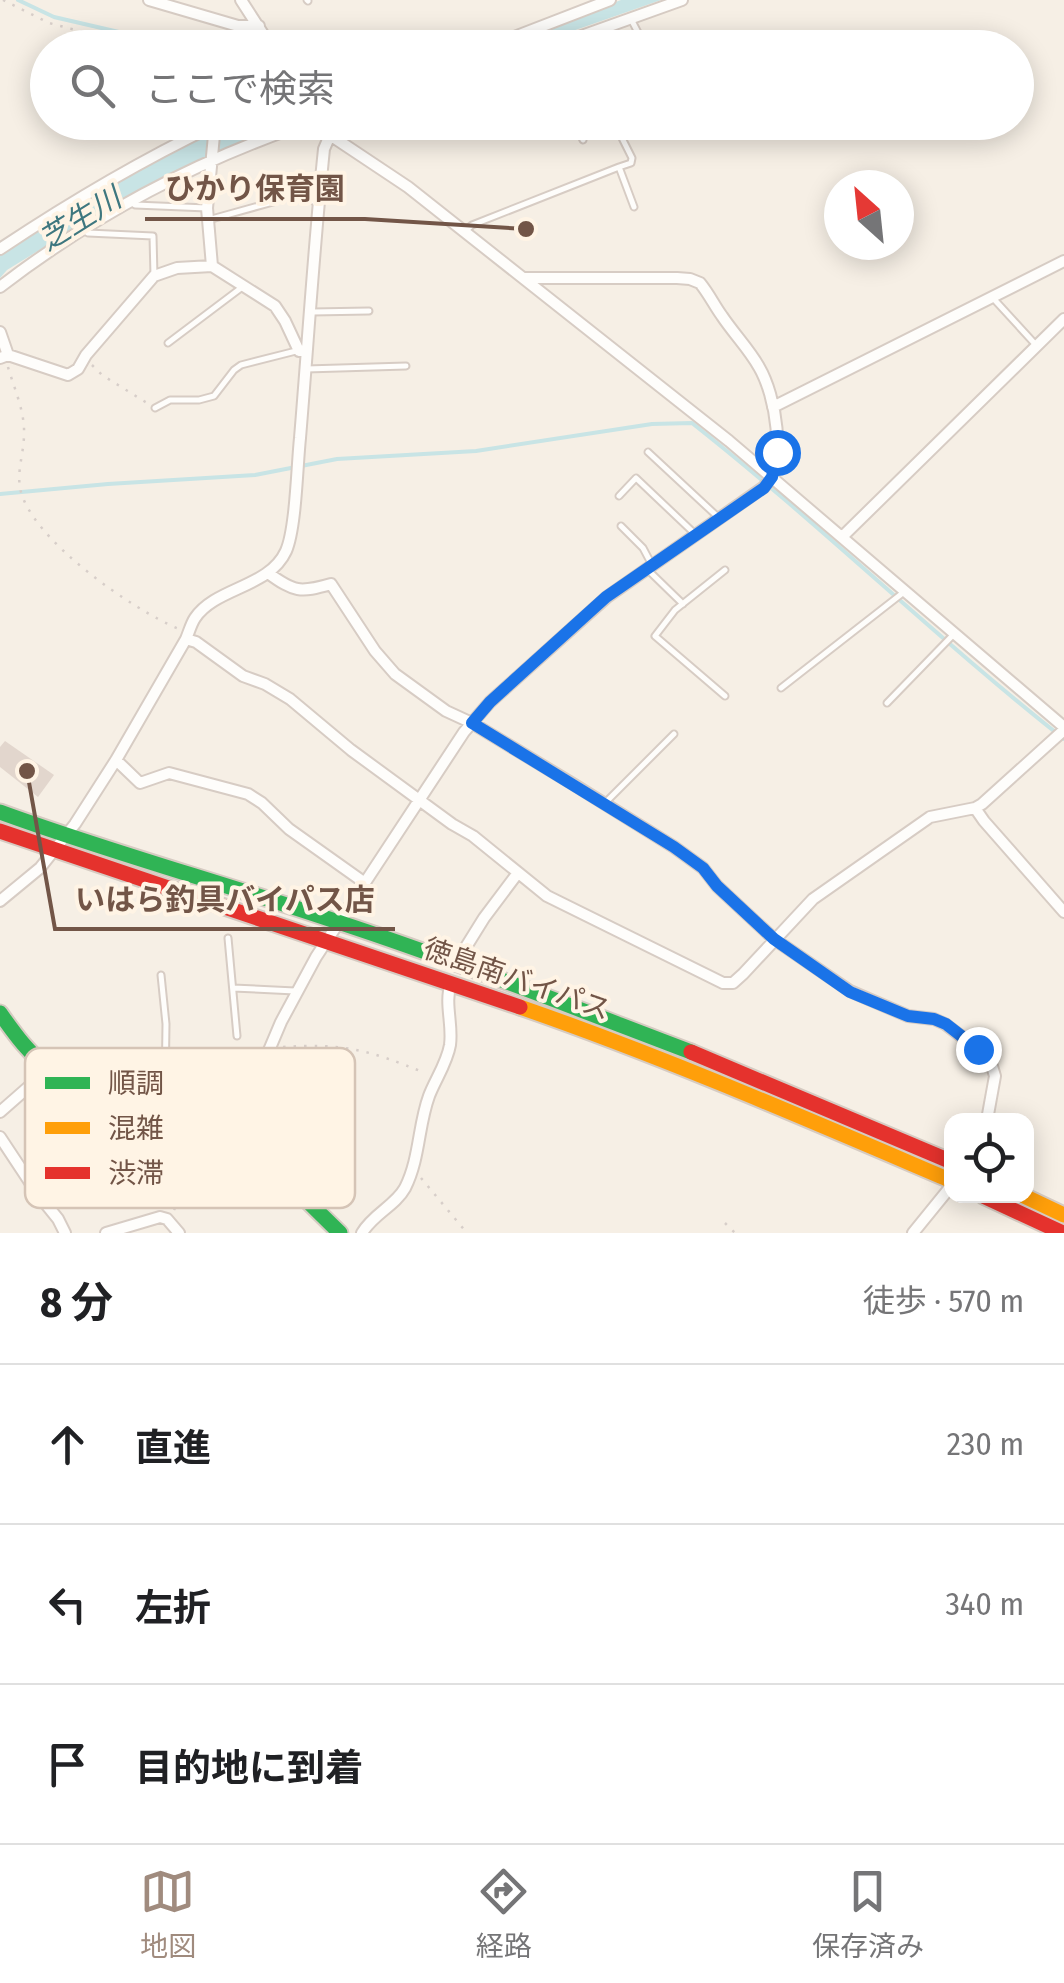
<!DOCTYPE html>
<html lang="ja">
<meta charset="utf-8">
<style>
:root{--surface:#fff;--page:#f6f6f6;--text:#202124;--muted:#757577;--line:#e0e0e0;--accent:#a08b7e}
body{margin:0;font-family:"Fira Sans Condensed","Noto Sans JP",sans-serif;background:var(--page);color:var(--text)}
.controls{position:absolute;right:30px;bottom:30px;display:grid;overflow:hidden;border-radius:20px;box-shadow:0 5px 25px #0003}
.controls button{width:90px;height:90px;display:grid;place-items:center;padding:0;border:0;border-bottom:2px solid var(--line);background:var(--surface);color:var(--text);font:50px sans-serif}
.compass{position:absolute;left:824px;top:170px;width:90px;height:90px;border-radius:50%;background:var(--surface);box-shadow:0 5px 25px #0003;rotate:333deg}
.stop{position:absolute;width:30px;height:30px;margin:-22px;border:8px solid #1a73e8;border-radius:50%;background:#fff}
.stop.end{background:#1a73e8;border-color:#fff;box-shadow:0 2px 10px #0008}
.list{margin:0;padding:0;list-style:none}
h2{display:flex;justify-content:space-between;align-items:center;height:130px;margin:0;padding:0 40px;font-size:42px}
h2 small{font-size:32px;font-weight:400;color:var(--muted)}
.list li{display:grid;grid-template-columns:65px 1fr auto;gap:30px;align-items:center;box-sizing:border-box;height:160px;padding:0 40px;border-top:2px solid var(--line)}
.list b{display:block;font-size:38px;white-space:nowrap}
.list em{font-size:32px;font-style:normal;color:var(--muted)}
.icon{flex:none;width:55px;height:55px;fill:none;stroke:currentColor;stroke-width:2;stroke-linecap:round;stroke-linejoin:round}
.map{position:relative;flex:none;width:1064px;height:1233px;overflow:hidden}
.search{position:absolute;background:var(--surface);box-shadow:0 5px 25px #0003;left:30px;right:30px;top:30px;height:110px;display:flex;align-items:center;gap:25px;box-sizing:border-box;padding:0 35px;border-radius:55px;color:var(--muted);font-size:38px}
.sheet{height:610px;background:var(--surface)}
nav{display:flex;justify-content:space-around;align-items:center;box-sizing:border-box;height:140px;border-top:2px solid var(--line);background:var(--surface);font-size:28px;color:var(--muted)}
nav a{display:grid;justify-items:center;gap:5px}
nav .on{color:var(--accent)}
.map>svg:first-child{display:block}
</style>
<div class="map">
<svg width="1064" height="1233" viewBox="0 0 1064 1233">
<rect width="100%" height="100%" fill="#f6efe5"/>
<path fill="#c8e4e5" d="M621,0H661L527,47L494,48Z
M230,122L295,123L188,166L127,196L7,270L0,278V255L163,155Z"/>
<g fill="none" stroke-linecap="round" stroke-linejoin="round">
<path stroke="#c8e4e5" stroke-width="4" d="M18,0L54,17L162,42L174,48
M0,494L108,484L255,475L337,459L476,451L652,424L692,423C820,524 936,638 1064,739"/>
</g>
<path fill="#e2d6cd" d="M5,741L54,775L38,797L0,767V747Z"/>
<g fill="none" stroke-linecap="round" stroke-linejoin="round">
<g stroke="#d7ccc4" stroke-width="9">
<path id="lane" d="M307,0L308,1
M631,19L646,48
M574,122L583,140
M614,122L632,158L631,163L619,167L634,207
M131,202L135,205L207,208
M208,220L273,202L299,189L316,203
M83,230L88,233L153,236L154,276
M465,231L472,225L619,167
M992,297L1035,344
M312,312L369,311
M168,343L241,288
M306,369L406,366
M155,408L170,400H199L214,396L234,370L241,365L296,351
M648,452L719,518
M619,496L636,478L695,534
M621,526L643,548L652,565
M649,571L683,604
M781,688L904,592
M725,696L655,636L675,610L725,570
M887,703L954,634
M605,803L674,734
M228,938L237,1036
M161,975L166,1024L165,1092
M233,988L295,991"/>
</g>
<g stroke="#d7ccc4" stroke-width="14">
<path id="street" d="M149,0L238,26H259
M241,0L272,48
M486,48L610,0
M548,48L682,0
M318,122L330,135L408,187L729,441L1064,727
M0,249C69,203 140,161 215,125L207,208L212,266
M0,287C87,220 185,167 288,130
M0,332L8,355
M0,358L8,355L68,375L78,369L86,355L154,276L177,268L212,266L275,306L285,321L299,351L306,350
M773,407L1064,261
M842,537L1064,319
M268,573C294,592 300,593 331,584L375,651L395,674L446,711L472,723L573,784L674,847L703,868L717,886L774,939L850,991L908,1016L934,1019L945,1024L978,1049L991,1063L995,1076L987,1120
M186,639L196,642L243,676L265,684L290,699L351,750L452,824L473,836L547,896L723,983H733L743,974L813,899L930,817L975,808L982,804L1064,730
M116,760L140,783L169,773L248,794L262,803L289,829L365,883
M975,808L984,821L1064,912
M0,901L40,868L75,824L116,760L186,639C189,632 191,624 195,618C216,587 269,588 286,551C296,528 297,466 300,438C308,342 314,245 324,149L330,135
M456,963L484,918L517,874
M0,1112L49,1069
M234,1133L281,1022L316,957L464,732L490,702L607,597L764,487C787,461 776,396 759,367C749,349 734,334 722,316C714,305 709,294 700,283L690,279L677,278H524
M0,1137L37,1193L58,1219L65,1233
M106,1233L160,1217L167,1219L179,1233
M362,1233C373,1214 395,1206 405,1188C420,1158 418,1126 429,1096C435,1080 447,1063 450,1045C453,1024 444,1003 451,983
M913,1233L952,1185"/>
</g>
<g stroke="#d6cbc2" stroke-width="19">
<path id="fast" d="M0,812C112,853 227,884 341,923C459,962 575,1008 691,1052
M0,1013C14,1033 31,1057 52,1070C86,1092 145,1085 186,1105C246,1135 292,1187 340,1233"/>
</g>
<g stroke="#d6cbc2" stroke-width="19">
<path id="slow" d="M520,1007C667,1058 809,1120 952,1181
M1024,1196L1064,1215"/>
</g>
<g stroke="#d6cbc2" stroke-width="19">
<path id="jam" d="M0,831L520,1007
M691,1052L952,1162
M983,1196L1063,1233"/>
</g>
<path stroke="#d7cec9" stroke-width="2.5" stroke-dasharray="2.5 8" stroke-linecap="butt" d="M3,0L49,23L144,48
M92,365L102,375L147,403
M8,367C14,388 25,412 24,434C24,453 17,469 20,488C30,539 133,610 179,629
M283,1047C344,1043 369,1050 425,1073
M421,1178L467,1233
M174,1210L191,1180L218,1155L227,1142
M725,1223L735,1233"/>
<use href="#lane" stroke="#fefdfb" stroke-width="5"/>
<use href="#street" stroke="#fefdfb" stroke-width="10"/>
<use href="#fast" stroke="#30b455" stroke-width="15"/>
<use href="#slow" stroke="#ff9f0a" stroke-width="15"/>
<use href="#jam" stroke="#e5322d" stroke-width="15"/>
</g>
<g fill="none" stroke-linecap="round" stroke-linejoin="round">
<path stroke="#1a73e8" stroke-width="12" d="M777,452L772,477L764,488L606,597L490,702L472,723L674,847L703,868L717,886L774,939L850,992L908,1016L934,1019L946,1024L978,1049"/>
</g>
<g text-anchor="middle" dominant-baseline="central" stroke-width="8" stroke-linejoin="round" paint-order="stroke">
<g font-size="28" fill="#725547" stroke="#fff4e5">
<text transform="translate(517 979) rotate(19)">徳島南バイパス</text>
</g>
<g font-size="30" font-style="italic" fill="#3e777f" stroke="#fff4e5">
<text transform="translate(80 219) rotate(-32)">芝生川</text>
</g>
</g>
<rect x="25" y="1048" width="330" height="160" rx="15" fill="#fff4e5" stroke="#d5c4b6" stroke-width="2.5"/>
<rect x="45" y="1077" width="45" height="12" fill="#30b455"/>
<rect x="45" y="1122" width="45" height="12" fill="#ff9f0a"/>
<rect x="45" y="1167" width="45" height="12" fill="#e5322d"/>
<g font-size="28" fill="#725547">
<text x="108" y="1093">順調</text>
<text x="108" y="1138">混雑</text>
<text x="108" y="1183">渋滞</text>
</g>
<path fill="none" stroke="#725547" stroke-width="4" d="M526 229L365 219H145M27 771L55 929H395"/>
<g fill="#725547" stroke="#fff4e5" stroke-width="4">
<circle cx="526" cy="229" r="10"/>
<circle cx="27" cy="771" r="10"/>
</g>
<g font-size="30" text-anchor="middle" font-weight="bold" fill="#725547" stroke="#fff4e5" stroke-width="8" stroke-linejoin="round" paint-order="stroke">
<text x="255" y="199">ひかり保育園</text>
<text x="225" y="910">いはら釣具バイパス店</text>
</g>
</svg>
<div class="controls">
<button><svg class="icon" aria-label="locate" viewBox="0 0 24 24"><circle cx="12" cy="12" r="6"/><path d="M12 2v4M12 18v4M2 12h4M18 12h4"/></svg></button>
</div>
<svg class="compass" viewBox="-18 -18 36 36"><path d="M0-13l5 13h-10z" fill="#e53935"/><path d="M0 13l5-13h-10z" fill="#757577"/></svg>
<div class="stop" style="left:777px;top:452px"></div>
<div class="stop end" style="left:978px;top:1049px"></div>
<div class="search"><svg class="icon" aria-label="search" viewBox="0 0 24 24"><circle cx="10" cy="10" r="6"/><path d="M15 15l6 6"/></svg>ここで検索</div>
</div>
<section class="sheet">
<h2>8 分<small>徒歩 · 570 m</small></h2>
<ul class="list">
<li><svg class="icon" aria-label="ahead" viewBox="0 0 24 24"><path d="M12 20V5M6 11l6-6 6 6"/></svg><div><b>直進</b></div><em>230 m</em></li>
<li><svg class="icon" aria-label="left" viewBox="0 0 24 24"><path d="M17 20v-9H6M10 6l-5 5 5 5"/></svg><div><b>左折</b></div><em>340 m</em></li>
<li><svg class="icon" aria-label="arrive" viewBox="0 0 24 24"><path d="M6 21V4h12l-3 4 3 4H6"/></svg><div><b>目的地に到着</b></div></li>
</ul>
</section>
<nav>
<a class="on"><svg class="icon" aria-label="map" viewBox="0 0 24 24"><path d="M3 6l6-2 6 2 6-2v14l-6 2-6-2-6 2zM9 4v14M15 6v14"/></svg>地図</a>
<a><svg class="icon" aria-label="directions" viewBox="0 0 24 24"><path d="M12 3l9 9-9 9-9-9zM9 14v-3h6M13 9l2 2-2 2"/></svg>経路</a>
<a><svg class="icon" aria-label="saved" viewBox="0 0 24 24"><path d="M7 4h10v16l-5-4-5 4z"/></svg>保存済み</a>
</nav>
